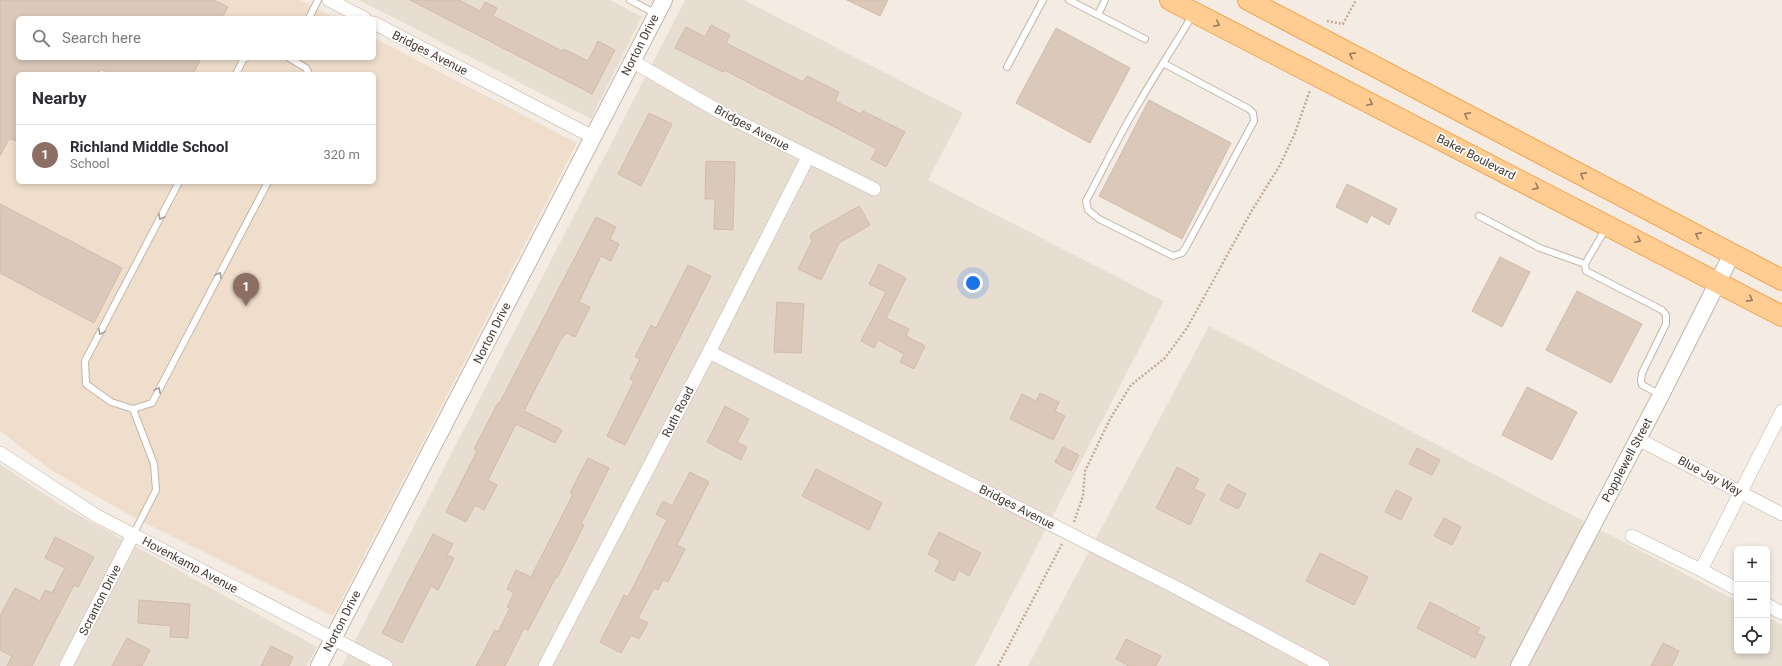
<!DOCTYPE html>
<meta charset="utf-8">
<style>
:root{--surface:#fff;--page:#f2f2f3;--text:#2b2b33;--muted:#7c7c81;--line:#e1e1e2;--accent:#ff0f15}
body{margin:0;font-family:Roboto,sans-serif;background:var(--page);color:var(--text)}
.controls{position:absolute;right:12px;bottom:12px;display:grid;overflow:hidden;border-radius:6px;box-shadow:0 2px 6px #0003}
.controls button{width:36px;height:36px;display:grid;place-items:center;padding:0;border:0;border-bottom:1px solid var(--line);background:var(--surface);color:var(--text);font:20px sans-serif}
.you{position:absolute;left:973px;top:283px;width:14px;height:14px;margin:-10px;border:3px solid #fff;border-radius:50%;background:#1a73e8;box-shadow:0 0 0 6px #1a73e833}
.badge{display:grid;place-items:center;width:26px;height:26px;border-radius:50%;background:var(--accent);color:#fff;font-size:13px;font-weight:700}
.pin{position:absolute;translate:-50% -33px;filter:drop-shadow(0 1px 2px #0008)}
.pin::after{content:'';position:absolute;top:21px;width:14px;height:12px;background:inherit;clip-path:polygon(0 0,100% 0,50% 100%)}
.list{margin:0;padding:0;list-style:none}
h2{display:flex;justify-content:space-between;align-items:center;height:52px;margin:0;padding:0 16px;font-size:17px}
h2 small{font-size:13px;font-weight:400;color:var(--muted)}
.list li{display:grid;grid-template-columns:26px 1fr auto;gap:12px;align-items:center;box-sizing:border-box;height:60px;padding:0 16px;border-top:1px solid var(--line)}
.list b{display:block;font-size:15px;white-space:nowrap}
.list p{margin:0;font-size:13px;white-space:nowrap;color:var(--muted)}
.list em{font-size:13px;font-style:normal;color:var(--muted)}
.icon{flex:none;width:22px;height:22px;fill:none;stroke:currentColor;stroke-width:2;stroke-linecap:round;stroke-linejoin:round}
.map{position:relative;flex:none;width:1782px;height:666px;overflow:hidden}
.search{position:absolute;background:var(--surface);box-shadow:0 2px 6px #0003;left:16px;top:16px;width:360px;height:44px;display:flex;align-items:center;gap:10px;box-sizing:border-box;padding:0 14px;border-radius:6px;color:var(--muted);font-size:15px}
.panel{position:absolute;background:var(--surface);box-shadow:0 2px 6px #0003;left:16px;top:72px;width:360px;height:112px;border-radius:6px}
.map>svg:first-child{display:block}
</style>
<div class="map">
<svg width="1782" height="666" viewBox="0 0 1782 666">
<rect width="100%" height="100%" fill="#f4ece3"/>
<path fill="#e8ddd1" d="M359,0H610L642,17L591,119Z
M685,0H744L963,113L928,180L1164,301L975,666H342Z
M1209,326L1737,601V651H1767V617L1782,625V666H1028Z
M0,464L59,504L317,647L307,666H0Z"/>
<path fill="#efdecb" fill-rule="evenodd" d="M0,0H300L335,18H18V58H374V38L577,143L333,616L131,516L51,470L0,431ZM18,74H374V182H18Z"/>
<path fill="#dac8ba" stroke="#d2bbaa" d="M0,0H214L228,7L222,18H18V58H201L193,74H111L101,69L98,74H18V141L9,139L0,156Z
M410,0H459L480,11L485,2L497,8L493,16L562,51L564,49L588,61L598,41L615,50L592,94Z
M847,0H888L880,16Z
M711,25L730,35L726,43L803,82L807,76L839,92L835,101L861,114L863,111L905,132L886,167L871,159L877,149L724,70L723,72L675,48L686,27L705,37Z
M1056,28L1130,68L1090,143L1016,103Z
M1149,100L1231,143L1182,239L1099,196Z
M649,113L672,124L641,186L618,174Z
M706,161L735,162L733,230L714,229L715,199H705Z
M1347,184L1397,209L1389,225L1371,215L1367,223L1336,207Z
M0,204L122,268L94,323L0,273Z
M859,206L870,225L839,243L821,280L798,269L812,241L810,238L812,233Z
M596,217L616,227L610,239L619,244L611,261L601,256L579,302L590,307L575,337L566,333L560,341L524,411L562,430L555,443L516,424L488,480L497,485L484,510L475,505L466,522L446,512L477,451L474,449L498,403L499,404Z
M1500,257L1530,272L1502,327L1472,311Z
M879,264L906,278L886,318L909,329L906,336L925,346L914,369L900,362L904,354L878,340L874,348L861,341L886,292L869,284Z
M688,265L711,276L625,445L607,436L634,381L630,379L640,359L635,357L651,325L656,328Z
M1577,291L1642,324L1611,383L1546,350Z
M777,302L804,304L801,353L774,352Z
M1527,387L1577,412L1552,460L1502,435Z
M1040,393L1059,402L1055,411L1065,416L1053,440L1010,419L1022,394L1036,401Z
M725,406L749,419L737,442L747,447L741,460L707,442Z
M1063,447L1079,455L1071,471L1055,462Z
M1417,448L1440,460L1432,475L1409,464Z
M588,458L609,468L581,524L584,525L557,578L556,577L528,630L524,628L505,666H476L495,630L498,632L510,608L507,607L514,593L507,589L516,570L531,577L573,494L570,493Z
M1177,467L1199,479L1194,489L1205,494L1190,525L1156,508Z
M816,469L882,503L869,530L802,496Z
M690,472L709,482L677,545L685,549L668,582L663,580L658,590L654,588L638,618L648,623L639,639L631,635L621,653L600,642L624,595L628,597L667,520L656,514L663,501L672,506Z
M1228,484L1246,494L1238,509L1220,500Z
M1396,490L1412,498L1401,520L1385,512Z
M1444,518L1461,527L1452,545L1434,536Z
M939,532L981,553L969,576L959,570L954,581L935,571L940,561L928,554Z
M433,534L453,544L447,555L454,558L438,590L431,586L402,643L382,633Z
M55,537L94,557L78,587L74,585L32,666H7L12,656L0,650V616L15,588L40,601L45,590L52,593L65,568L45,558Z
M1320,553L1368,577L1354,605L1306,581Z
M139,600L190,604L188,638L170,637L171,626L138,623Z
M1430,602L1480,628L1477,633L1485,637L1475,658L1417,628Z
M127,638L150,650L142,666H112Z
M1126,639L1161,656L1156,666H1129L1116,659Z
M1663,643L1679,651L1672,666H1651Z
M271,646L293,657L289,666H261Z"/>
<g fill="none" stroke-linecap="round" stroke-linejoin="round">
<g stroke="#c3b5a8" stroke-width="8">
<path id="service" d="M630,0L656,14
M1069,0L1098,15L1105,0
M1098,15L1145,39
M309,18L318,0
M289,58L306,68L309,74
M1163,63L1249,109L1253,113L1254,121L1186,247L1182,253L1173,256L1099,219L1088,210L1086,201C1104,168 1120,133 1140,101C1157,71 1176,44 1193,14
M1007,67L1043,0
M236,74L243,60L246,58
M179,182L85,361L86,384L111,402L133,409L152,403L268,182
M1479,216L1540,248L1585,264
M1606,228L1585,264L1586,271L1662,310L1666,315V324L1642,373L1641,380L1642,385L1661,395
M133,409L154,464L156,490L133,535"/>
</g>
<g stroke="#c3b5a8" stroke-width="14">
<path id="minor" d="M329,0L364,18
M374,23L593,137
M632,61L727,116L874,189
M709,352L1179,589L1323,666
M1638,439L1782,514
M0,453L97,516L386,666
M1632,536L1701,570L1782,411
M1701,570L1737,589
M1767,605L1782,613
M66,666L133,535
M545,666L709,352L808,157"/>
</g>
<g stroke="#c3b5a8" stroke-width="18">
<path id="tertiary" d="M319,666L664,0
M1519,666L1661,395L1732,254"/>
</g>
<g stroke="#f1a654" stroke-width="22">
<path id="primary" d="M1170,0L1782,316
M1248,0L1782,280"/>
</g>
<path stroke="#c4ab94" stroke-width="2.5" stroke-dasharray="2 2" stroke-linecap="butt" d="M1327,21L1343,24L1356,0
M1074,522L1083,496L1085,471L1110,419L1131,385L1165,358L1187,328L1251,212L1280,165L1295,133L1310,90
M998,666L1062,544"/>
<use href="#service" stroke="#fff" stroke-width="6"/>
<use href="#minor" stroke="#fff" stroke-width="13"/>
<use href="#tertiary" stroke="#fff" stroke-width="16"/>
<use href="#primary" stroke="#ffcc91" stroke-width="20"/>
</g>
<defs><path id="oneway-chevron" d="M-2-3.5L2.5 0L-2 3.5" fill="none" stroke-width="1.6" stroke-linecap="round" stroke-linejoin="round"/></defs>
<g stroke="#997c5d">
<use href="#oneway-chevron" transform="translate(1217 24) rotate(27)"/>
<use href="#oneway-chevron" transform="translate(1352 55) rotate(-152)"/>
<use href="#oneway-chevron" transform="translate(1370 103) rotate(27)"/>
<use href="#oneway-chevron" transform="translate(1467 115) rotate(-152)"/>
<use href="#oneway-chevron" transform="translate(1583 175) rotate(-152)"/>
<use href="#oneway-chevron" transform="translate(1536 187) rotate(27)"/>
<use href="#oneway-chevron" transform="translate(1698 235) rotate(-152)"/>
<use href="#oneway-chevron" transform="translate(1638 240) rotate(27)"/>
<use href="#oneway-chevron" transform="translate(1750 299) rotate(28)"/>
</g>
<g stroke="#a29d99">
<use href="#oneway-chevron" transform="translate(161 217) rotate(118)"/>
<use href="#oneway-chevron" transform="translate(219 275) rotate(-62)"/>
<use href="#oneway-chevron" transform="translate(101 332) rotate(118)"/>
<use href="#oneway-chevron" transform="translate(158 390) rotate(-62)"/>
</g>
<g text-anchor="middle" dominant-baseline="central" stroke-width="3.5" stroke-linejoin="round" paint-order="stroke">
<g font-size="12" fill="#463b33" stroke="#fff">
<text transform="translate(640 45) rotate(-63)">Norton Drive</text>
<text transform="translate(430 53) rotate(27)">Bridges Avenue</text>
<text transform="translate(752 128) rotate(28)">Bridges Avenue</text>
<text transform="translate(1476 157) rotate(27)">Baker Boulevard</text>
<text transform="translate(492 333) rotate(-63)">Norton Drive</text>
<text transform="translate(678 412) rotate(-63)">Ruth Road</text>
<text transform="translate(1627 460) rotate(-62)">Popplewell Street</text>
<text transform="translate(1710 476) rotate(28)">Blue Jay Way</text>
<text transform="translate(1017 507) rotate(27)">Bridges Avenue</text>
<text transform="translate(190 565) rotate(28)">Hovenkamp Avenue</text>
<text transform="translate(100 600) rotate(-63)">Scranton Drive</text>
<text transform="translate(342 621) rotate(-63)">Norton Drive</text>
</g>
</g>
</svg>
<div class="controls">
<button>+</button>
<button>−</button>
<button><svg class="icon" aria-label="locate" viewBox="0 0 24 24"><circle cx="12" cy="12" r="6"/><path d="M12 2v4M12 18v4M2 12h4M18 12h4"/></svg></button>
</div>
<div class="you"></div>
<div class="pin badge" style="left:246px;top:306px;background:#8d6e63">1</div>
<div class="search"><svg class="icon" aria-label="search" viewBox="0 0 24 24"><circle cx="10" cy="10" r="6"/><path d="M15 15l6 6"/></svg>Search here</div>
<section class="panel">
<h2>Nearby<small></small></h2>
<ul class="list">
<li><span class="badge" style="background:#8d6e63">1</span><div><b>Richland Middle School</b><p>School</p></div><em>320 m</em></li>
</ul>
</section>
</div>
